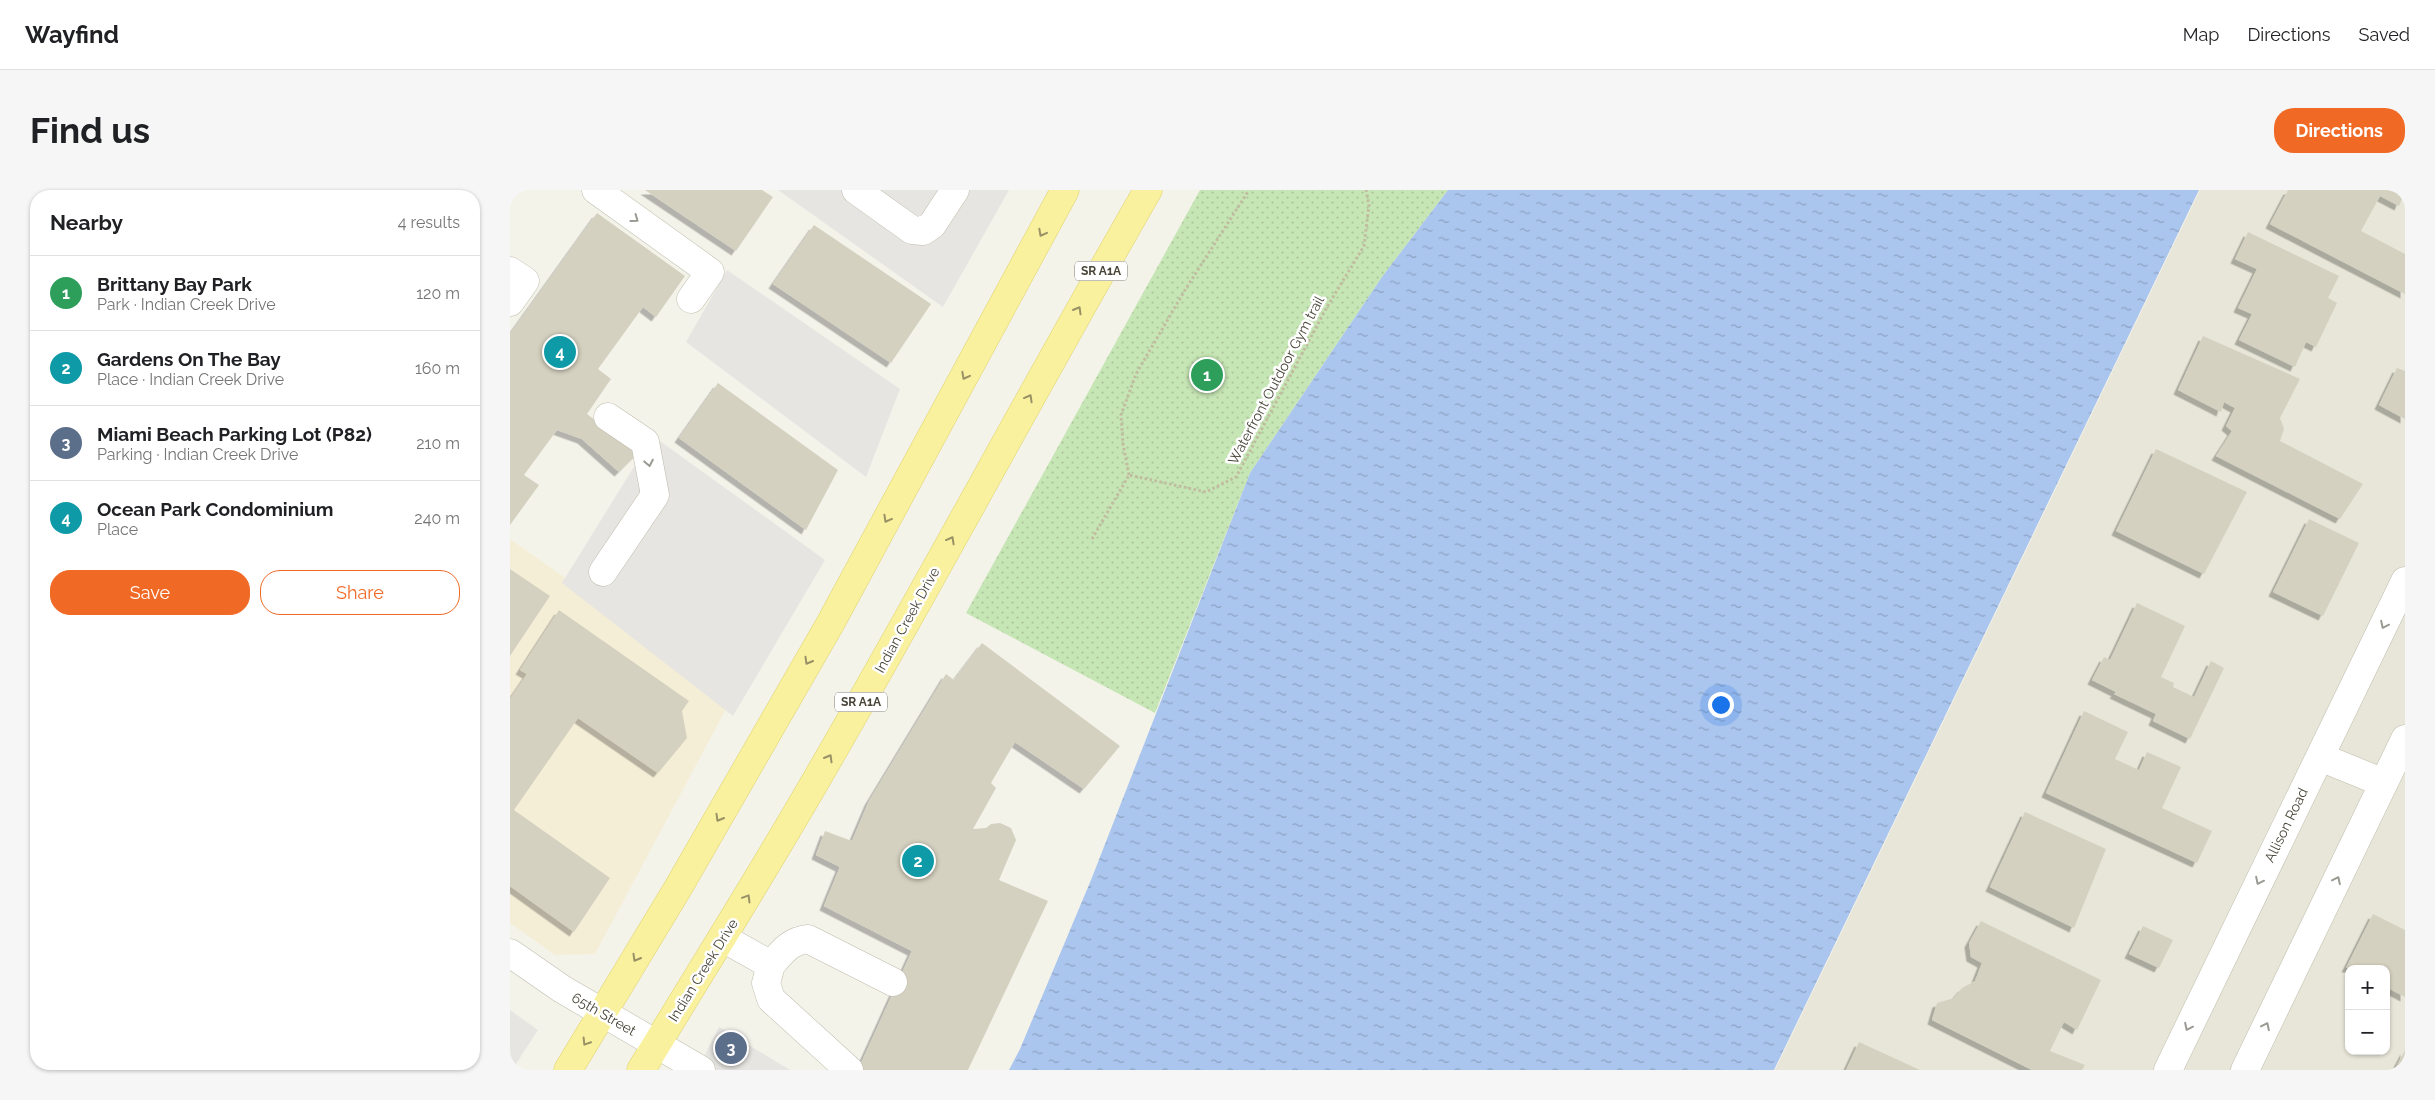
<!DOCTYPE html>
<meta charset="utf-8">
<style>
:root{--surface:#fff;--page:#f6f6f6;--text:#202124;--muted:#757577;--line:#e0e0e0;--accent:#f06a26}
body{margin:0;font-family:Raleway,sans-serif;background:var(--page);color:var(--text)}
.controls{position:absolute;right:15px;bottom:15px;display:grid;overflow:hidden;border-radius:10px;box-shadow:0 1px 4px #0004}
.controls button{width:45px;height:45px;display:grid;place-items:center;padding:0;border:0;border-bottom:1px solid var(--line);background:var(--surface);color:var(--text);font:25px sans-serif}
.you{position:absolute;left:1210px;top:514px;width:18px;height:18px;margin:-12px;border:4px solid #fff;border-radius:50%;background:#1a73e8;box-shadow:0 0 0 8px #1a73e833}
.badge{display:grid;place-items:center;width:32px;height:32px;border-radius:50%;background:var(--accent);color:#fff;font-size:16px;font-weight:700}
.pin{position:absolute;translate:-50% -50%;border:2px solid #fff;box-shadow:0 1px 5px #0006}
.list{margin:0;padding:0;list-style:none}
h2{display:flex;justify-content:space-between;align-items:center;height:65px;margin:0;padding:0 20px;font-size:21px}
h2 small{font-size:16px;font-weight:400;color:var(--muted)}
.list li{display:grid;grid-template-columns:32px 1fr auto;gap:15px;align-items:center;box-sizing:border-box;height:75px;padding:0 20px;border-top:1px solid var(--line)}
.list b{display:block;font-size:19px;white-space:nowrap}
.list p{margin:0;font-size:16px;white-space:nowrap;color:var(--muted)}
.list em{font-size:16px;font-style:normal;color:var(--muted)}
.actions{display:flex;gap:10px;padding:15px 20px}
.actions a{flex:1;padding:11px 0;border:1px solid var(--accent);border-radius:20px;text-align:center;font-size:18px;color:var(--accent)}
.actions .main{background:var(--accent);color:#fff}
.map{position:relative;flex:none;width:1895px;height:880px;overflow:hidden;border-radius:20px}
header{display:flex;align-items:center;gap:30px;box-sizing:border-box;height:70px;padding:0 25px;background:var(--surface);border-bottom:1px solid var(--line)}
header strong{font-size:24px}
nav{display:flex;gap:28px;margin-inline-start:auto;font-size:18px}
.intro{display:flex;align-items:center;justify-content:space-between;box-sizing:border-box;height:120px;padding:0 30px}
h1{margin:0;font-size:35px}
.button{padding:12px 22px;border-radius:20px;background:var(--accent);color:#fff;font-size:18px;font-weight:700}
main{display:flex;gap:30px;padding:0 30px}
aside{flex:1;background:var(--surface);border-radius:20px;box-shadow:0 1px 4px #0004}
.map>svg:first-child{display:block}
</style>
<header>
<strong>Wayfind</strong>
<nav><a>Map</a><a>Directions</a><a>Saved</a></nav>
</header>
<div class="intro"><h1>Find us</h1><a class="button">Directions</a></div>
<main>
<aside>
<h2>Nearby<small>4 results</small></h2>
<ul class="list">
<li><span class="badge" style="background:#2e9e5b">1</span><div><b>Brittany Bay Park</b><p>Park · Indian Creek Drive</p></div><em>120 m</em></li>
<li><span class="badge" style="background:#0f9aa8">2</span><div><b>Gardens On The Bay</b><p>Place · Indian Creek Drive</p></div><em>160 m</em></li>
<li><span class="badge" style="background:#5c6f8a">3</span><div><b>Miami Beach Parking Lot (P82)</b><p>Parking · Indian Creek Drive</p></div><em>210 m</em></li>
<li><span class="badge" style="background:#0f9aa8">4</span><div><b>Ocean Park Condominium</b><p>Place</p></div><em>240 m</em></li>
</ul>
<div class="actions"><a class="main">Save</a><a>Share</a></div>
</aside>
<div class="map">
<svg width="1895" height="880" viewBox="0 0 1895 880">
<defs>
<pattern id="park-dots" width="8" height="8" patternUnits="userSpaceOnUse" patternTransform="scale(1.25)"><rect width="8" height="8" fill="#c7e6b5"/><path d="M2 2h.1M6 6h.1" fill="none" stroke="#acc79c" stroke-width="1.8" stroke-linecap="round"/></pattern>
<pattern id="water-ripples" width="26" height="14" patternUnits="userSpaceOnUse" patternTransform="scale(1.25)"><rect width="26" height="14" fill="#aac5ee"/><path d="M2 4q2-2 4 0t4 0M15 11q2-2 4 0t4 0" fill="none" stroke="#8ca2c2"/></pattern>
<filter id="shadow"><feDropShadow dx="-4.5" dy="4.5" stdDeviation="0" flood-color="#0004"/></filter>
</defs>
<rect width="100%" height="100%" fill="#f4f3ea"/>
<path fill="#e8e6d8" fill-rule="evenodd" d="M1690,0H1895V880H1265ZM1839,779H1876V861H1839Z"/>
<path fill="#f5eed7" d="M0,349L223,506L85,764L45,765L0,733Z"/>
<path fill="url(#park-dots)" d="M690,0H938L872,87L740,283L645,523L456,423Z"/>
<path fill="#e6e5e1" d="M268,0H499L433,117Z
M217,80L390,199L356,287L176,152Z
M143,246L315,370L223,526L52,393Z
M0,820L28,840L2,880H0Z
M209,837L280,880H187Z"/>
<path fill="url(#water-ripples)" d="M938,0H1689L1264,880H499L510,859L581,690L740,283L872,87Z"/>
<path fill="#d5d1c0" filter="url(#shadow)" d="M135,0H252L263,7L226,61Z
M1778,0H1895L1889,16L1870,6L1851,41L1895,64V104L1760,34Z
M87,23L175,86L146,127L133,117L88,179L101,189L77,224L128,263L109,282L72,249L47,240L14,285L29,295L0,335V144Z
M304,35L421,114L381,173L263,94Z
M1738,42L1829,86L1818,108L1827,113L1806,157L1796,152L1785,177L1729,150L1742,124L1728,118L1747,79L1725,69Z
M1693,146L1790,189L1770,228L1774,239L1770,251L1853,294L1830,329L1706,266L1722,241L1716,236L1725,218L1714,212L1711,222L1668,200Z
M1887,178L1895,181V229L1869,215Z
M208,193L328,280L296,340L169,248Z
M1646,259L1737,302L1694,384L1606,341Z
M1799,329L1849,353L1813,426L1763,402Z
M0,379L40,406L0,466Z
M1627,413L1675,436L1651,487L1664,493L1663,497L1684,507L1701,471L1714,478L1680,549L1643,531L1646,524L1604,504L1606,502L1582,490L1594,467L1600,470Z
M49,420L179,511L172,521L177,548L148,583L68,528L4,620L100,688L64,742L0,696V509L17,484L10,480Z
M472,453L610,556L574,599L505,552L481,593L486,598L463,639L476,638L481,634L490,633L501,638L506,650L489,690L538,711L458,880H348L402,761L314,716L330,677L306,665L315,641L342,651L359,611L436,484L444,490Z
M1574,521L1618,542L1605,569L1629,580L1637,562L1671,577L1652,618L1702,641L1687,673L1536,603Z
M1515,622L1596,659L1564,738L1480,697Z
M1863,724L1895,740V807L1876,797V779L1836,778Z
M1471,731L1591,790L1567,840L1554,832L1540,861L1575,875L1572,880H1522L1422,830L1427,813L1444,808L1452,798L1465,791L1472,773L1461,767L1459,753Z
M1633,736L1663,750L1649,778L1619,764Z
M1349,852L1410,880H1336Z
M1895,860V880H1887L1885,879Z"/>
<g fill="none" stroke-linecap="round" stroke-linejoin="round">
<g stroke="#bfbdad" stroke-width="29">
<path id="minor" d="M86,0L200,82L181,109
M346,0L402,40L413,41L422,35L445,0
M0,81L15,91L0,112
M93,382L145,305L135,252L98,227
M1810,567L1874,593
M213,748L261,775C273,761 280,751 298,749L383,792
M0,763L52,799L191,880
M261,775L256,793L261,809L339,880
M1658,880L1895,391
M1735,880L1895,549"/>
</g>
<g stroke="#dfd26e" stroke-width="29">
<path id="major" d="M58,880L168,698L320,434L555,0
M131,880C189,784 249,689 305,592C419,396 525,196 638,0"/>
</g>
<path stroke="#c1bb9f" stroke-width="3" stroke-dasharray="2.5 2.5" stroke-linecap="butt" d="M619,285L613,254L611,225L626,184L675,100L739,0
M582,349L619,285L696,302L726,287L817,117L854,56L859,15L856,0"/>
<use href="#minor" stroke="#fff" stroke-width="28"/>
<use href="#major" stroke="#faf19e" stroke-width="28"/>
</g>
<defs><path id="oneway-chevron" d="M-2-3.5L2.5 0L-2 3.5" fill="none" stroke-width="1.6" stroke-linecap="round" stroke-linejoin="round" transform="scale(1.25)"/></defs>
<g stroke="#9a9992">
<use href="#oneway-chevron" transform="translate(125 29) rotate(36)"/>
<use href="#oneway-chevron" transform="translate(139 273) rotate(79)"/>
<use href="#oneway-chevron" transform="translate(1874 435) rotate(116)"/>
<use href="#oneway-chevron" transform="translate(1827 690) rotate(-64)"/>
<use href="#oneway-chevron" transform="translate(1749 691) rotate(116)"/>
<use href="#oneway-chevron" transform="translate(1756 836) rotate(-64)"/>
<use href="#oneway-chevron" transform="translate(1678 837) rotate(116)"/>
</g>
<g stroke="#989266">
<use href="#oneway-chevron" transform="translate(532 43) rotate(118)"/>
<use href="#oneway-chevron" transform="translate(568 120) rotate(-60)"/>
<use href="#oneway-chevron" transform="translate(455 186) rotate(118)"/>
<use href="#oneway-chevron" transform="translate(519 208) rotate(-61)"/>
<use href="#oneway-chevron" transform="translate(377 329) rotate(119)"/>
<use href="#oneway-chevron" transform="translate(441 350) rotate(-61)"/>
<use href="#oneway-chevron" transform="translate(298 471) rotate(120)"/>
<use href="#oneway-chevron" transform="translate(319 568) rotate(-60)"/>
<use href="#oneway-chevron" transform="translate(209 628) rotate(120)"/>
<use href="#oneway-chevron" transform="translate(237 708) rotate(-59)"/>
<use href="#oneway-chevron" transform="translate(126 768) rotate(120)"/>
<use href="#oneway-chevron" transform="translate(76 852) rotate(122)"/>
</g>
<g text-anchor="middle" dominant-baseline="central" stroke-width="5" stroke-linejoin="round" paint-order="stroke">
<g fill="#fff" stroke="#7f7d74" stroke-width="1">
<rect x="565" y="71.5" width="52" height="19" rx="4"/>
<rect x="325" y="502.5" width="52" height="19" rx="4"/>
</g>
<g font-size="12" font-weight="bold" fill="#484538">
<text x="591" y="81">SR A1A</text>
<text x="351" y="512">SR A1A</text>
</g>
<g font-size="14" fill="#484538" stroke="#fff">
<text transform="translate(766 190) rotate(-62)">Waterfront Outdoor Gym trail</text>
<text transform="translate(397 430) rotate(-61)">Indian Creek Drive</text>
<text transform="translate(1776 635) rotate(-64)">Allison Road</text>
<text transform="translate(193 780) rotate(-58)">Indian Creek Drive</text>
<text transform="translate(94 824) rotate(30)">65th Street</text>
</g>
</g>
</svg>
<div class="controls">
<button>+</button>
<button>−</button>
</div>
<div class="you"></div>
<div class="pin badge" style="left:697px;top:185px;background:#2e9e5b">1</div>
<div class="pin badge" style="left:408px;top:671px;background:#0f9aa8">2</div>
<div class="pin badge" style="left:221px;top:858px;background:#5c6f8a">3</div>
<div class="pin badge" style="left:50px;top:162px;background:#0f9aa8">4</div>
</div>
</main>
